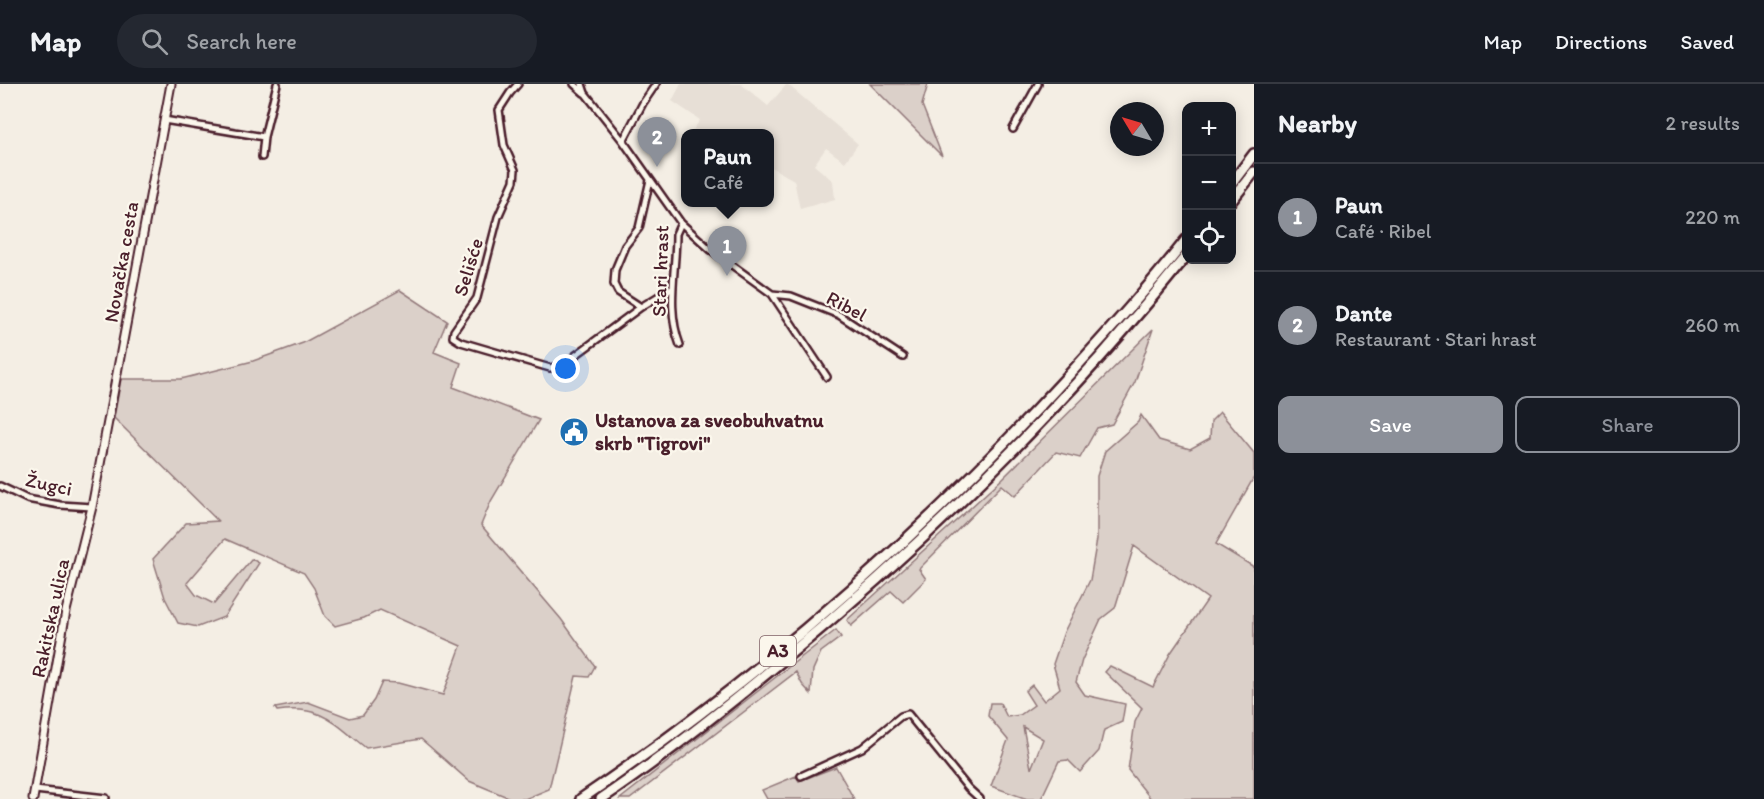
<!DOCTYPE html>
<meta charset="utf-8">
<style>
:root{--surface:#171b24;--page:#242831;--text:#f1f3f6;--muted:#9ea1a6;--line:#363941;--accent:#8c9099}
body{margin:0;font-family:Itim,sans-serif;background:var(--page);color:var(--text)}
.controls{position:absolute;right:18px;top:18px;display:grid;overflow:hidden;border-radius:12px;box-shadow:0 3px 15px #0003}
.controls button{width:54px;height:54px;display:grid;place-items:center;padding:0;border:0;border-bottom:2px solid var(--line);background:var(--surface);color:var(--text);font:30px sans-serif}
.compass{position:absolute;left:1110px;top:18px;width:54px;height:54px;border-radius:50%;background:var(--surface);box-shadow:0 3px 15px #0003;rotate:308deg}
.you{position:absolute;left:566px;top:285px;width:21px;height:21px;margin:-15px;border:4px solid #fff;border-radius:50%;background:#1a73e8;box-shadow:0 0 0 9px #1a73e833}
.badge{display:grid;place-items:center;width:39px;height:39px;border-radius:50%;background:var(--accent);color:#fff;font-size:20px;font-weight:700}
.pin{position:absolute;translate:-50% -50px;filter:drop-shadow(0 2px 3px #0008)}
.pin::after{content:'';position:absolute;top:32px;width:21px;height:18px;background:inherit;clip-path:polygon(0 0,100% 0,50% 100%)}
.popup{position:absolute;left:681px;top:45px;width:93px;height:78px;box-sizing:border-box;display:grid;place-content:center;border-radius:12px;background:var(--surface);filter:drop-shadow(0 2px 4px #0005);font-size:20px;white-space:nowrap;color:var(--muted)}
.popup b{font-size:22px;color:var(--text)}
.popup::after{content:'';position:absolute;left:50%;top:100%;margin-left:-12px;border:12px solid transparent;border-top-color:var(--surface)}
.list{margin:0;padding:0;list-style:none}
h2{display:flex;justify-content:space-between;align-items:center;height:78px;margin:0;padding:0 24px;font-size:26px}
h2 small{font-size:20px;font-weight:400;color:var(--muted)}
.list li{display:grid;grid-template-columns:39px 1fr auto;gap:18px;align-items:center;box-sizing:border-box;height:108px;padding:0 24px;border-top:2px solid var(--line)}
.list b{display:block;font-size:22px;white-space:nowrap}
.list p{margin:0;font-size:20px;white-space:nowrap;color:var(--muted)}
.list em{font-size:20px;font-style:normal;color:var(--muted)}
.actions{display:flex;gap:12px;padding:18px 24px}
.actions a{flex:1;padding:14px 0;border:2px solid var(--accent);border-radius:12px;text-align:center;font-size:21px;color:var(--accent)}
.actions .main{background:var(--accent);color:#fff}
.icon{flex:none;width:33px;height:33px;fill:none;stroke:currentColor;stroke-width:2;stroke-linecap:round;stroke-linejoin:round}
.map{position:relative;flex:none;width:1254px;height:715px;overflow:hidden}
header{display:flex;align-items:center;gap:36px;box-sizing:border-box;height:84px;padding:0 30px;background:var(--surface);border-bottom:2px solid var(--line)}
header strong{font-size:28px}
nav{display:flex;gap:33px;margin-inline-start:auto;font-size:21px}
.search{width:420px;height:54px;background:var(--page);display:flex;align-items:center;gap:15px;box-sizing:border-box;padding:0 21px;border-radius:33px;color:var(--muted);font-size:22px}
main{display:flex}
aside{flex:1;background:var(--surface)}
.map>svg:first-child{display:block}
</style>
<header>
<strong>Map</strong>
<div class="search"><svg class="icon" aria-label="search" viewBox="0 0 24 24"><circle cx="10" cy="10" r="6"/><path d="M15 15l6 6"/></svg>Search here</div>
<nav><a>Map</a><a>Directions</a><a>Saved</a></nav>
</header>
<main>
<div class="map">
<svg width="1254" height="715" viewBox="0 0 1254 715">
<rect width="100%" height="100%" fill="#f4eee4"/>
<filter id="ink" filterUnits="userSpaceOnUse"><feTurbulence type="fractalNoise" baseFrequency=".0167" numOctaves="2"/><feDisplacementMap in="SourceGraphic" scale="12" xChannelSelector="R" yChannelSelector="G"/><feConvolveMatrix kernelMatrix="1 2 1 2 8 2 1 2 1" color-interpolation-filters="sRGB"/></filter>
<g filter="url(#ink)">
<path fill="#e7dfd6" d="M681,0H741L768,22L787,0L858,60L845,78L826,64L814,81L833,97L835,115L800,125L794,96L769,82V50L691,49L700,36L672,17Z"/>
<path fill="#dbd0c9" stroke="#92787a" stroke-width="1.5" fill-rule="evenodd" d="M870,0H928L922,21L942,72Z
M400,206L447,237L434,268L461,279L453,303L539,336L491,417L481,441L561,535L595,582L589,593L576,592L549,705L525,715H512L469,697L421,655L366,664C333,638 322,621 277,627L275,624L308,618L350,634L363,631L374,616L382,598L398,599L443,611L461,562L380,526L364,534L335,542L325,532L314,504L304,489L225,455L187,499L196,511L214,520L252,475L259,479L224,533L198,543L178,539L165,514L153,475L186,439L218,437L114,334L121,295H181L253,277L303,259Z
M1153,245L1135,298L1112,340L1097,344L1080,374L1056,368L1015,412L1002,401L919,485L926,495L903,518L891,507L851,542L847,536L1002,395Z
M1220,328L1254,369V393L1216,460L1254,483V715H1151L1128,686L1135,638L1142,624L1105,588L1110,582L1153,603L1170,570L1208,515L1134,462L1115,524L1101,535L1082,576L1076,598L1085,611L1125,620L1122,638L1104,646L1099,667L1080,688L1068,676L1059,677L1041,715H1027L991,702L1008,656L988,632L990,619H1000L1007,633L1020,631L1034,621L1025,607L1032,601L1044,617L1060,604L1053,580L1064,548L1090,496L1097,455V392L1105,367L1138,338L1141,331L1159,356L1190,365L1210,354L1211,337ZM1023,643L1043,655L1031,685V684Z
M836,546L841,553L821,568L813,586L811,610L802,600L796,588L630,715H620Z
M836,683L854,715H767L762,706L796,692L799,697Z"/>
<g fill="none" stroke-linecap="round" stroke-linejoin="round">
<g stroke="#4a1f2b" stroke-width="10">
<path id="street" d="M518,0L510,9L499,26L504,61L515,86L514,97L498,133L477,214L454,247L453,253L461,258L550,284L561,282L641,223L672,204
M574,0L584,9
M582,0L585,9L623,57L681,139L676,150C676,189 666,224 680,261
M164,36L264,53
M1013,45L1038,0
M623,57L643,19L656,0
M262,73L264,53L277,0
M681,139L711,166L772,210L791,212L839,231L903,273
M772,210L827,293
M641,223L618,208L614,200L615,186L625,162L639,144L650,96
M0,402L27,415L60,421L92,423
M801,692L862,664L901,632L908,630L968,704L980,715
M35,706L106,714"/>
</g>
<g stroke="#4a1f2b" stroke-width="11">
<path id="secondary" d="M33,715L66,527L92,423L171,0"/>
</g>
<g stroke="#4a1f2b" stroke-width="14">
<path id="highway" d="M1232,99L1254,70
M1232,116L1254,88
M581,715C759,595 922,451 1067,293C1108,248 1149,203 1186,156
M601,715C665,672 725,624 784,575C931,454 1067,320 1186,172"/>
</g>
<use href="#street" stroke="#fbf7ec" stroke-width="5"/>
<use href="#secondary" stroke="#fbf7ec" stroke-width="7"/>
<use href="#highway" stroke="#fbf7ec" stroke-width="9"/>
</g>
</g>
<defs>
<g id="civic-disc" transform="scale(1.5)"><circle r="9.5" fill="#1f6fb2" stroke="#fbf7ec"/><path d="M-.6-6.5H3V-4.5H.6V-3L4-1V1h2V6H-6V1h2V-1L-.6-3ZM-1.2 2.5V6h2.4V2.5Z" fill="#fff"/></g>
</defs>
<g fill-rule="evenodd">
<use href="#civic-disc" x="574" y="348"/>
</g>
<g text-anchor="middle" dominant-baseline="central" stroke-width="4.5" stroke-linejoin="round" paint-order="stroke">
<rect fill="#fbf7ec" stroke="#7f6065" stroke-width="1.5" x="760" y="552" width="36" height="30" rx="4.5"/>
<g font-size="18" font-weight="bold" fill="#4a1f2b">
<text x="778" y="567">A3</text>
</g>
<g font-size="20" fill="#4a1f2b" stroke="#fbf7ec">
<text transform="translate(121 178) rotate(-80)">Novačka cesta</text>
<text transform="translate(468 183) rotate(-73)">Selišće</text>
<text transform="translate(660 187) rotate(-88)">Stari hrast</text>
<text transform="translate(847 222) rotate(28)">Ribel</text>
<text transform="translate(49 400) rotate(12)">Žugci</text>
<text transform="translate(50 534) rotate(-78)">Rakitska ulica</text>
</g>
<g font-size="20" font-weight="bold" fill="#4a1f2b" stroke="#fbf7ec" text-anchor="start">
<text x="595" y="336">Ustanova za sveobuhvatnu<tspan x="595" dy="23">skrb "Tigrovi"</tspan></text>
</g>
</g>
</svg>
<div class="controls">
<button>+</button>
<button>−</button>
<button><svg class="icon" aria-label="locate" viewBox="0 0 24 24"><circle cx="12" cy="12" r="6"/><path d="M12 2v4M12 18v4M2 12h4M18 12h4"/></svg></button>
</div>
<svg class="compass" viewBox="-18 -18 36 36"><path d="M0-13l5 13h-10z" fill="#e53935"/><path d="M0 13l5-13h-10z" fill="#9ea1a6"/></svg>
<div class="you"></div>
<div class="pin badge" style="left:727px;top:192px">1</div>
<div class="popup"><b>Paun</b>Café</div>
<div class="pin badge" style="left:657px;top:83px">2</div>
</div>
<aside>
<h2>Nearby<small>2 results</small></h2>
<ul class="list">
<li><span class="badge">1</span><div><b>Paun</b><p>Café · Ribel</p></div><em>220 m</em></li>
<li><span class="badge">2</span><div><b>Dante</b><p>Restaurant · Stari hrast</p></div><em>260 m</em></li>
</ul>
<div class="actions"><a class="main">Save</a><a>Share</a></div>
</aside>
</main>
